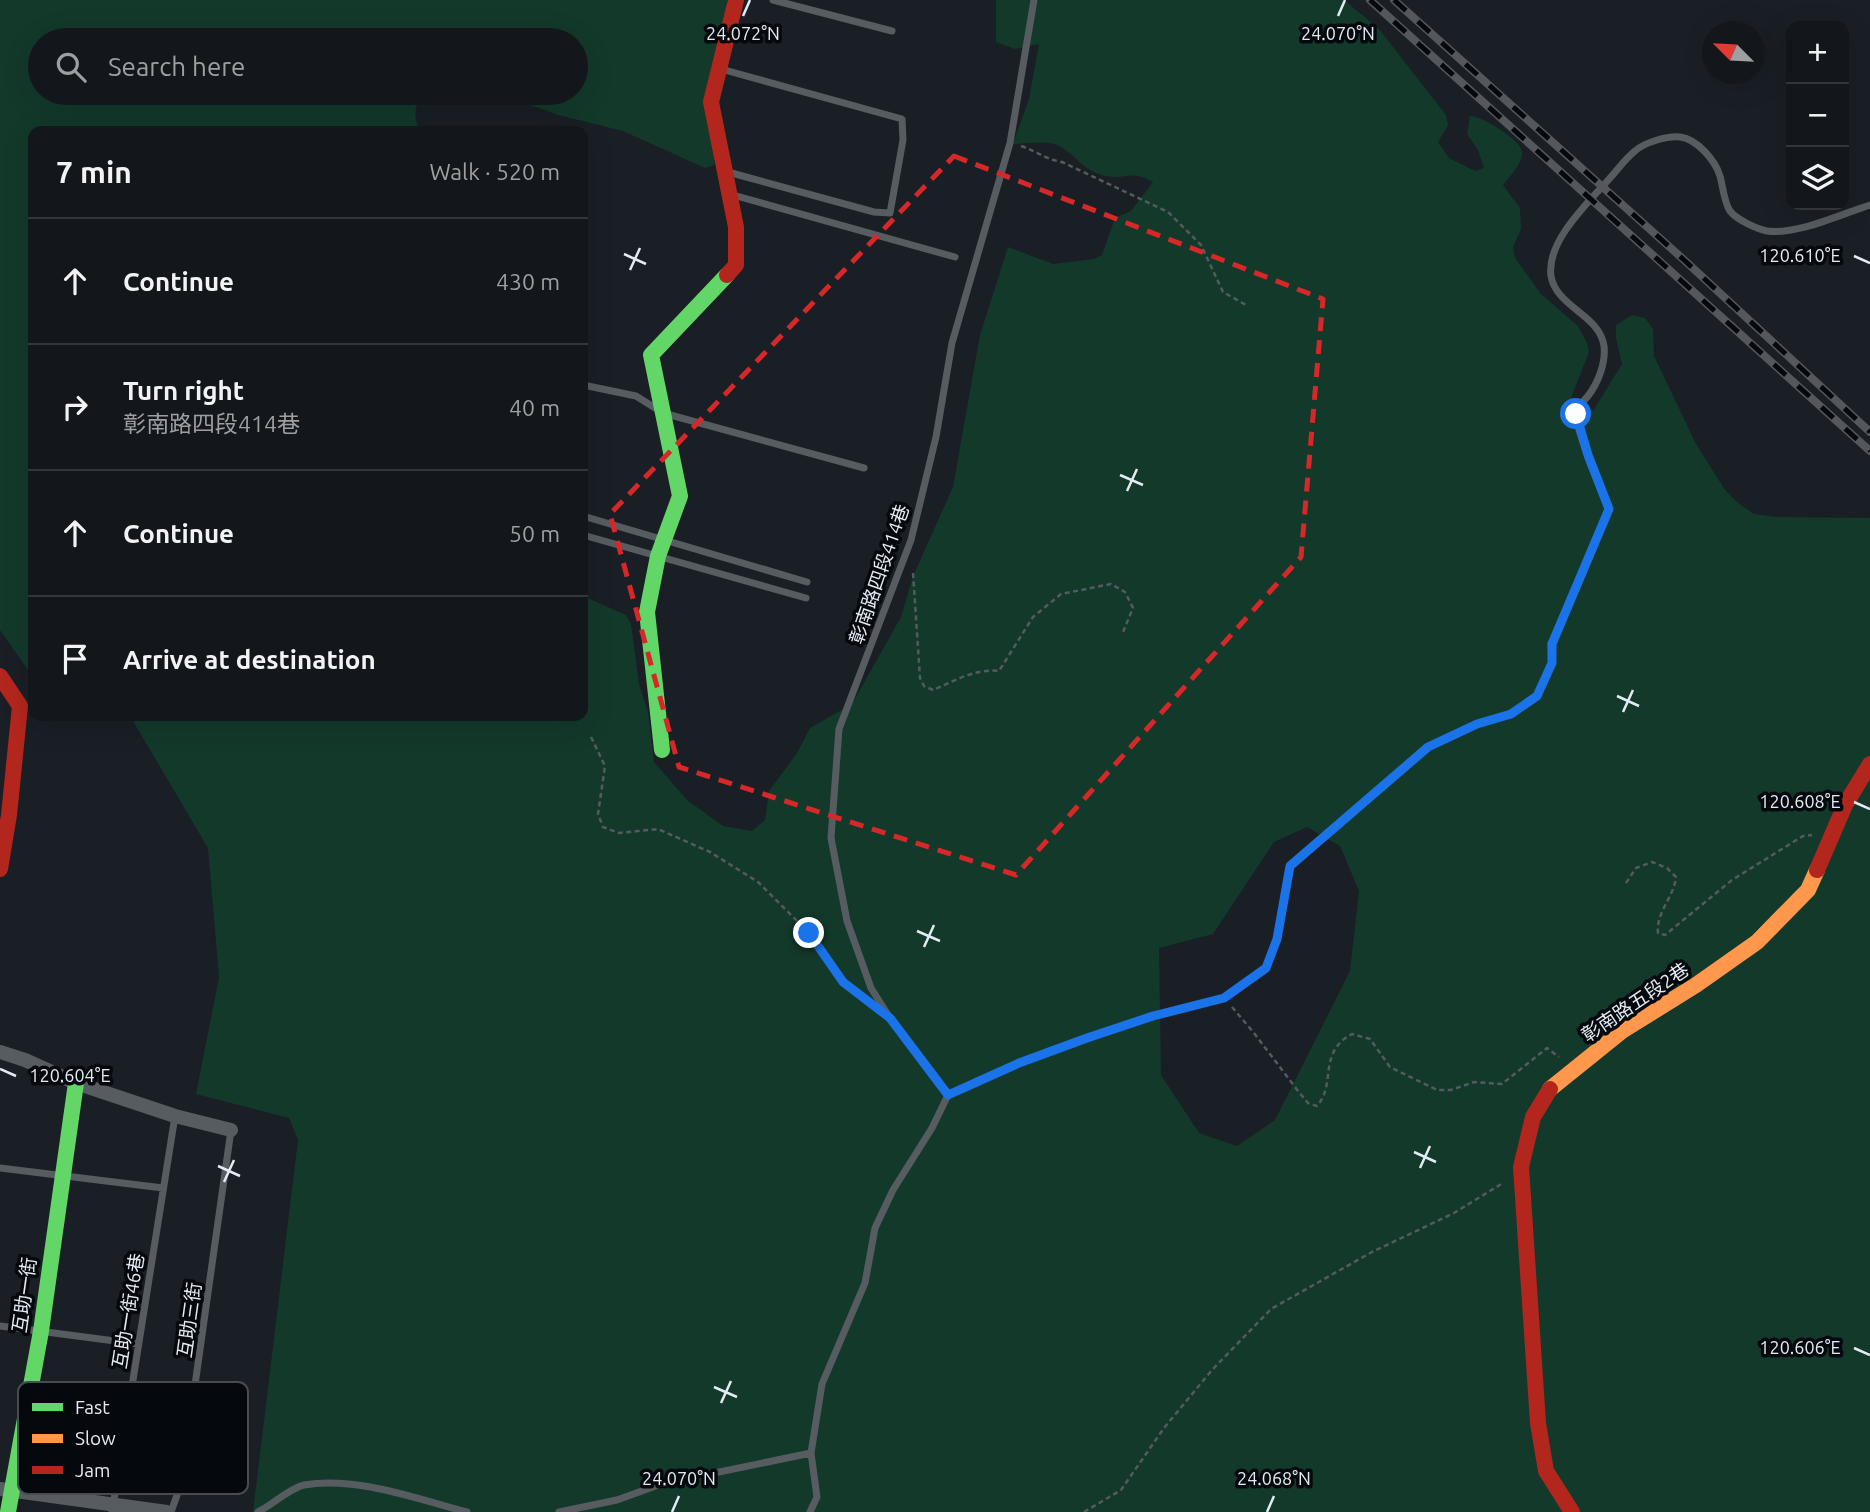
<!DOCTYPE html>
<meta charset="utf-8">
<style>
:root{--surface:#13171c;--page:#202429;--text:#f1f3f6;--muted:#9d9fa3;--line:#32363b}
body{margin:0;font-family:Ubuntu,"Noto Sans TC",sans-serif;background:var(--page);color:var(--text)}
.controls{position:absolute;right:21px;top:21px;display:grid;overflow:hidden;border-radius:14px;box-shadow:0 7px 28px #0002}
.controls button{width:63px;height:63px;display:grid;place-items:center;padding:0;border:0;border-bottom:2px solid var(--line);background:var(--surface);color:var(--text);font:35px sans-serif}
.compass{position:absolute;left:1702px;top:21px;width:63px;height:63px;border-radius:50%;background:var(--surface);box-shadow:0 7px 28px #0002;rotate:294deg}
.stop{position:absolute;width:21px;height:21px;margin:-16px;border:5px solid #1a73e8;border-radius:50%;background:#fff}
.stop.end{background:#1a73e8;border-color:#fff;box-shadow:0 2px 7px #0008}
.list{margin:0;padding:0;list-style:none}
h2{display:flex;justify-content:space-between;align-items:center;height:91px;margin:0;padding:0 28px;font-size:30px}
h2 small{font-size:23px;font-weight:400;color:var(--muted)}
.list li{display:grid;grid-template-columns:46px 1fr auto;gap:21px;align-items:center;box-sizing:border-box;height:126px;padding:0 28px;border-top:2px solid var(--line)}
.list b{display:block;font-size:26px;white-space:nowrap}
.list p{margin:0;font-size:23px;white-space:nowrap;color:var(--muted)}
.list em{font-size:23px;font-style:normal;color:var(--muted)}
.icon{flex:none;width:38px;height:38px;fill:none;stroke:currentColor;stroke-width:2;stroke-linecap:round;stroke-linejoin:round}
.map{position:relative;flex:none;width:1870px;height:1512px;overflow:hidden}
.search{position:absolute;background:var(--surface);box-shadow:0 7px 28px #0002;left:28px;top:28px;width:560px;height:77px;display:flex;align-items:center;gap:18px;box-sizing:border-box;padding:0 24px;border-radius:38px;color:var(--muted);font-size:26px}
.panel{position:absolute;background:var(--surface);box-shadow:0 7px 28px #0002;left:28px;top:126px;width:560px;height:595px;border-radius:14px}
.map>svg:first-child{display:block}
</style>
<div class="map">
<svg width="1870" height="1512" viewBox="0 0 1870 1512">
<rect width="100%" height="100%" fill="#191f25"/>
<path fill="#13392b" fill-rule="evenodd" d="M0,0H727L714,165L705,168L623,131L558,115L498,93H576V40H40V93H423C414,105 413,118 420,131H33V677L0,630Z
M996,0H1344L1379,29L1446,115L1448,125L1438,142L1449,158L1475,171L1484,168L1478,150L1467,134L1470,116C1481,116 1521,139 1522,152C1523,163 1509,177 1503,185L1520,208L1521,229L1513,247L1515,258L1541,294L1578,326L1587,343L1589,352L1571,398L1593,411L1622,364L1616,338V325L1632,315L1645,318L1653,329L1654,356L1696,444L1725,490L1738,503L1754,514L1777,517L1870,518V1512H253L298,1140L289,1118L196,1094L219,977L208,848L130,716H583V596L626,615L631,624L639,684L648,712L654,762L687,800L723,826L752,831L765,820L769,791L797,753L810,728L852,704L901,617L913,576L953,487L980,335L1008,247L1053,264L1094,259L1102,255L1115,218L1131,211L1153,182C1131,169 1127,180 1106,176C1085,172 1077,157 1061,147C1049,139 1026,144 1013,144L1029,99L1039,44L1015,49L996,42ZM1307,827L1340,846L1359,891L1350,971L1275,1120L1237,1146L1199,1133L1161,1075L1159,948L1213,934L1274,842Z"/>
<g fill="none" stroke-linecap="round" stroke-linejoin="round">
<path stroke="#555a5f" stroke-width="2.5" stroke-dasharray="5 3.5" stroke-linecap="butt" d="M1021,146C1036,151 1045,159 1062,162L1168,212L1201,245L1223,292L1246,305
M913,573L920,678L924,686L933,690C954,681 976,668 999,671L1033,617L1061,594L1111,584L1125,592L1133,608L1123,632
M591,737L605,766L598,814L603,827L619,833L658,829L710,852L758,882L809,933L843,982L862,997
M1626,883L1636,868L1652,862L1667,868L1676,877C1674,897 1656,912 1658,933L1665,935L1732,880L1803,836L1812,835
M1232,1007L1254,1033L1298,1091L1308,1103L1317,1106C1337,1083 1317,1053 1352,1034L1370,1039L1390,1067L1437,1090H1451L1474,1082L1502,1084L1547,1048L1559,1057
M1084,1512L1121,1490L1164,1428L1212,1370L1271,1309L1372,1252L1454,1213L1503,1183"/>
<path stroke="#575c61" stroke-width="7" d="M773,0L892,31
M721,69L902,119L903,140L890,213L874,212L728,172
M733,195L955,257
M583,385L636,396L663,413L864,468
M583,516L807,582
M583,535L806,598
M948,1095L890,1018L871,988L847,921L831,838L839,729L911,540L936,437L952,343L1010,143L1034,0
M0,1168L163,1188
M0,1326L138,1344
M112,1512L175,1116
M171,1512L181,1484L231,1130
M258,1512C272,1505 290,1488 304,1485C356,1476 417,1499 467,1512
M559,1512L617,1500L661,1484L811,1453
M810,1512L817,1497L811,1453L822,1384L865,1283L875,1228L893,1190L932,1128L948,1095L1019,1063L1087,1038L1153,1016L1224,998L1266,968L1277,939L1290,866L1428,747L1477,724L1511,714L1537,696L1552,663L1551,644L1609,509C1602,492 1574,427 1576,413C1577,405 1584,401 1588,396C1598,383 1606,363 1604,346C1600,315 1556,307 1551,276C1546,241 1589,202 1610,178C1618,169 1626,158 1635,151C1645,142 1667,136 1680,137C1697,139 1715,160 1720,176C1723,187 1724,202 1730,211C1737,220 1757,229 1767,231C1798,235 1841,214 1870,205"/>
<path stroke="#575c61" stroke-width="14" d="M0,1052L25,1060L76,1083L175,1116L231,1130
M0,1489L167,1512"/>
<path stroke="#63d668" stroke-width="16" d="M662,750L647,612L658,556L680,496L651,355L727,275
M8,1512L41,1331L76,1083"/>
<path stroke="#ff974d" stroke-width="16" d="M1550,1089L1622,1031L1696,985L1757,942L1808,890L1817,870"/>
<path stroke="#b3261e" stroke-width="16" d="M727,275L736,265V227L711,102L736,0
M0,676L20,706L9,815L0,869
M1817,870L1845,805L1870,764
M1550,1089L1533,1117L1521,1167L1538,1423L1546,1471L1572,1512"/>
<g stroke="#54585d" stroke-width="8">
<path id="rail" d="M1370,0L1870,451
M1394,0L1683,259L1870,432"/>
</g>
<use href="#rail" stroke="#05090d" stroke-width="5" stroke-dasharray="16" stroke-linecap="butt"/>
</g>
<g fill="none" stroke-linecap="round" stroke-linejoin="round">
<path stroke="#1a73e8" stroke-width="9" d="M809,933L843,982L890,1018L948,1095L1019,1063L1087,1038L1153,1016L1224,998L1266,968L1277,939L1290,866L1428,747L1477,724L1511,714L1537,696L1552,663V644L1609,509L1588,455L1576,414"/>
</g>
<path fill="none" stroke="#d62828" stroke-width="5" stroke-dasharray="14 9" stroke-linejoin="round" d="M954,156L1323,299L1301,557L1016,875L679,767L610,514Z"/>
<path fill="none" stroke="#e2eaf2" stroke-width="2.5" d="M743,16L750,0M1338,16L1345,0M624,254L646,264M1854,256L1870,263M630,270L640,248M1120,475L1143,485M1127,491L1137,469M1617,696L1639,706M1623,712L1633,690M1854,802L1870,809M917,931L940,941M924,947L934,925M0,1069L16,1076M1414,1152L1436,1162M218,1166L240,1176M1420,1168L1430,1146M224,1182L234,1160M1854,1348L1870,1355M714,1387L737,1397M721,1403L731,1381M672,1512L679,1496M1267,1512L1274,1496"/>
<g text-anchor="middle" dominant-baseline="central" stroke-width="7" stroke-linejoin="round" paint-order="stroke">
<g font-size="19" fill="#e2eaf2" stroke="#05090d">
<text transform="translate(879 574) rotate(-71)">彰南路四段414巷</text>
<text transform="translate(1635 1002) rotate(-34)">彰南路五段2巷</text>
<text transform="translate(24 1295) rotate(-82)">互助一街</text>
<text transform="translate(128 1311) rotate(-81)">互助一街46巷</text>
<text transform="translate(189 1320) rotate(-82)">互助三街</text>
</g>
</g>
<rect x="18" y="1382" width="230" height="112" rx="10" fill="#05090d" stroke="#474c52" stroke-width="2"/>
<rect x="32" y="1403" width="31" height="8" fill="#63d668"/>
<rect x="32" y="1434" width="31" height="9" fill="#ff974d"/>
<rect x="32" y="1466" width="31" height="8" fill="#b3261e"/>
<g font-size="19" fill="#e2eaf2">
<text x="75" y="1414">Fast</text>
<text x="75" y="1445">Slow</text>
<text x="75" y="1477">Jam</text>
</g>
<g font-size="18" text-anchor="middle" fill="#e2eaf2" stroke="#05090d" stroke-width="7" stroke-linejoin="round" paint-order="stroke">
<text x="743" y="40">24.072°N</text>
<text x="1338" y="40">24.070°N</text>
<text x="1800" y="262">120.610°E</text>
<text x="1800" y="808">120.608°E</text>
<text x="70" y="1082">120.604°E</text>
<text x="1800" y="1354">120.606°E</text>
<text x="679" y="1485">24.070°N</text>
<text x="1274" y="1485">24.068°N</text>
</g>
</svg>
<div class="controls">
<button>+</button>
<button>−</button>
<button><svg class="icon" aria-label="layers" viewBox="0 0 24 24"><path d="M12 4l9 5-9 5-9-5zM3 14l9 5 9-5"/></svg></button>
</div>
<svg class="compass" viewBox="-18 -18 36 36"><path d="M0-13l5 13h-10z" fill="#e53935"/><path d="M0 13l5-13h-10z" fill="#9d9fa3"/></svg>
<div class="stop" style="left:1576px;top:414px"></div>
<div class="stop end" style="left:809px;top:933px"></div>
<div class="search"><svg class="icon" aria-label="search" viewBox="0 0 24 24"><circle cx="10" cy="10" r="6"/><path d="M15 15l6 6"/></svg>Search here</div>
<section class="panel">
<h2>7 min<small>Walk · 520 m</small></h2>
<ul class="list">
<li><svg class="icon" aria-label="ahead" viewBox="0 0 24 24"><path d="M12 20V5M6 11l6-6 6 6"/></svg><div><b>Continue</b></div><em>430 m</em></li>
<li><svg class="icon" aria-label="right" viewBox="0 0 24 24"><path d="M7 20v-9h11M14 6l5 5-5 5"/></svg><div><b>Turn right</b><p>彰南路四段414巷</p></div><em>40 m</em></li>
<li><svg class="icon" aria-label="ahead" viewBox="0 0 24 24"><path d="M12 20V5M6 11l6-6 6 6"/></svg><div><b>Continue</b></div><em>50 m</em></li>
<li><svg class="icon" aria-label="arrive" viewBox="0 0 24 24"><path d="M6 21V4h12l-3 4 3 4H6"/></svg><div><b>Arrive at destination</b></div></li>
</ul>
</section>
</div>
